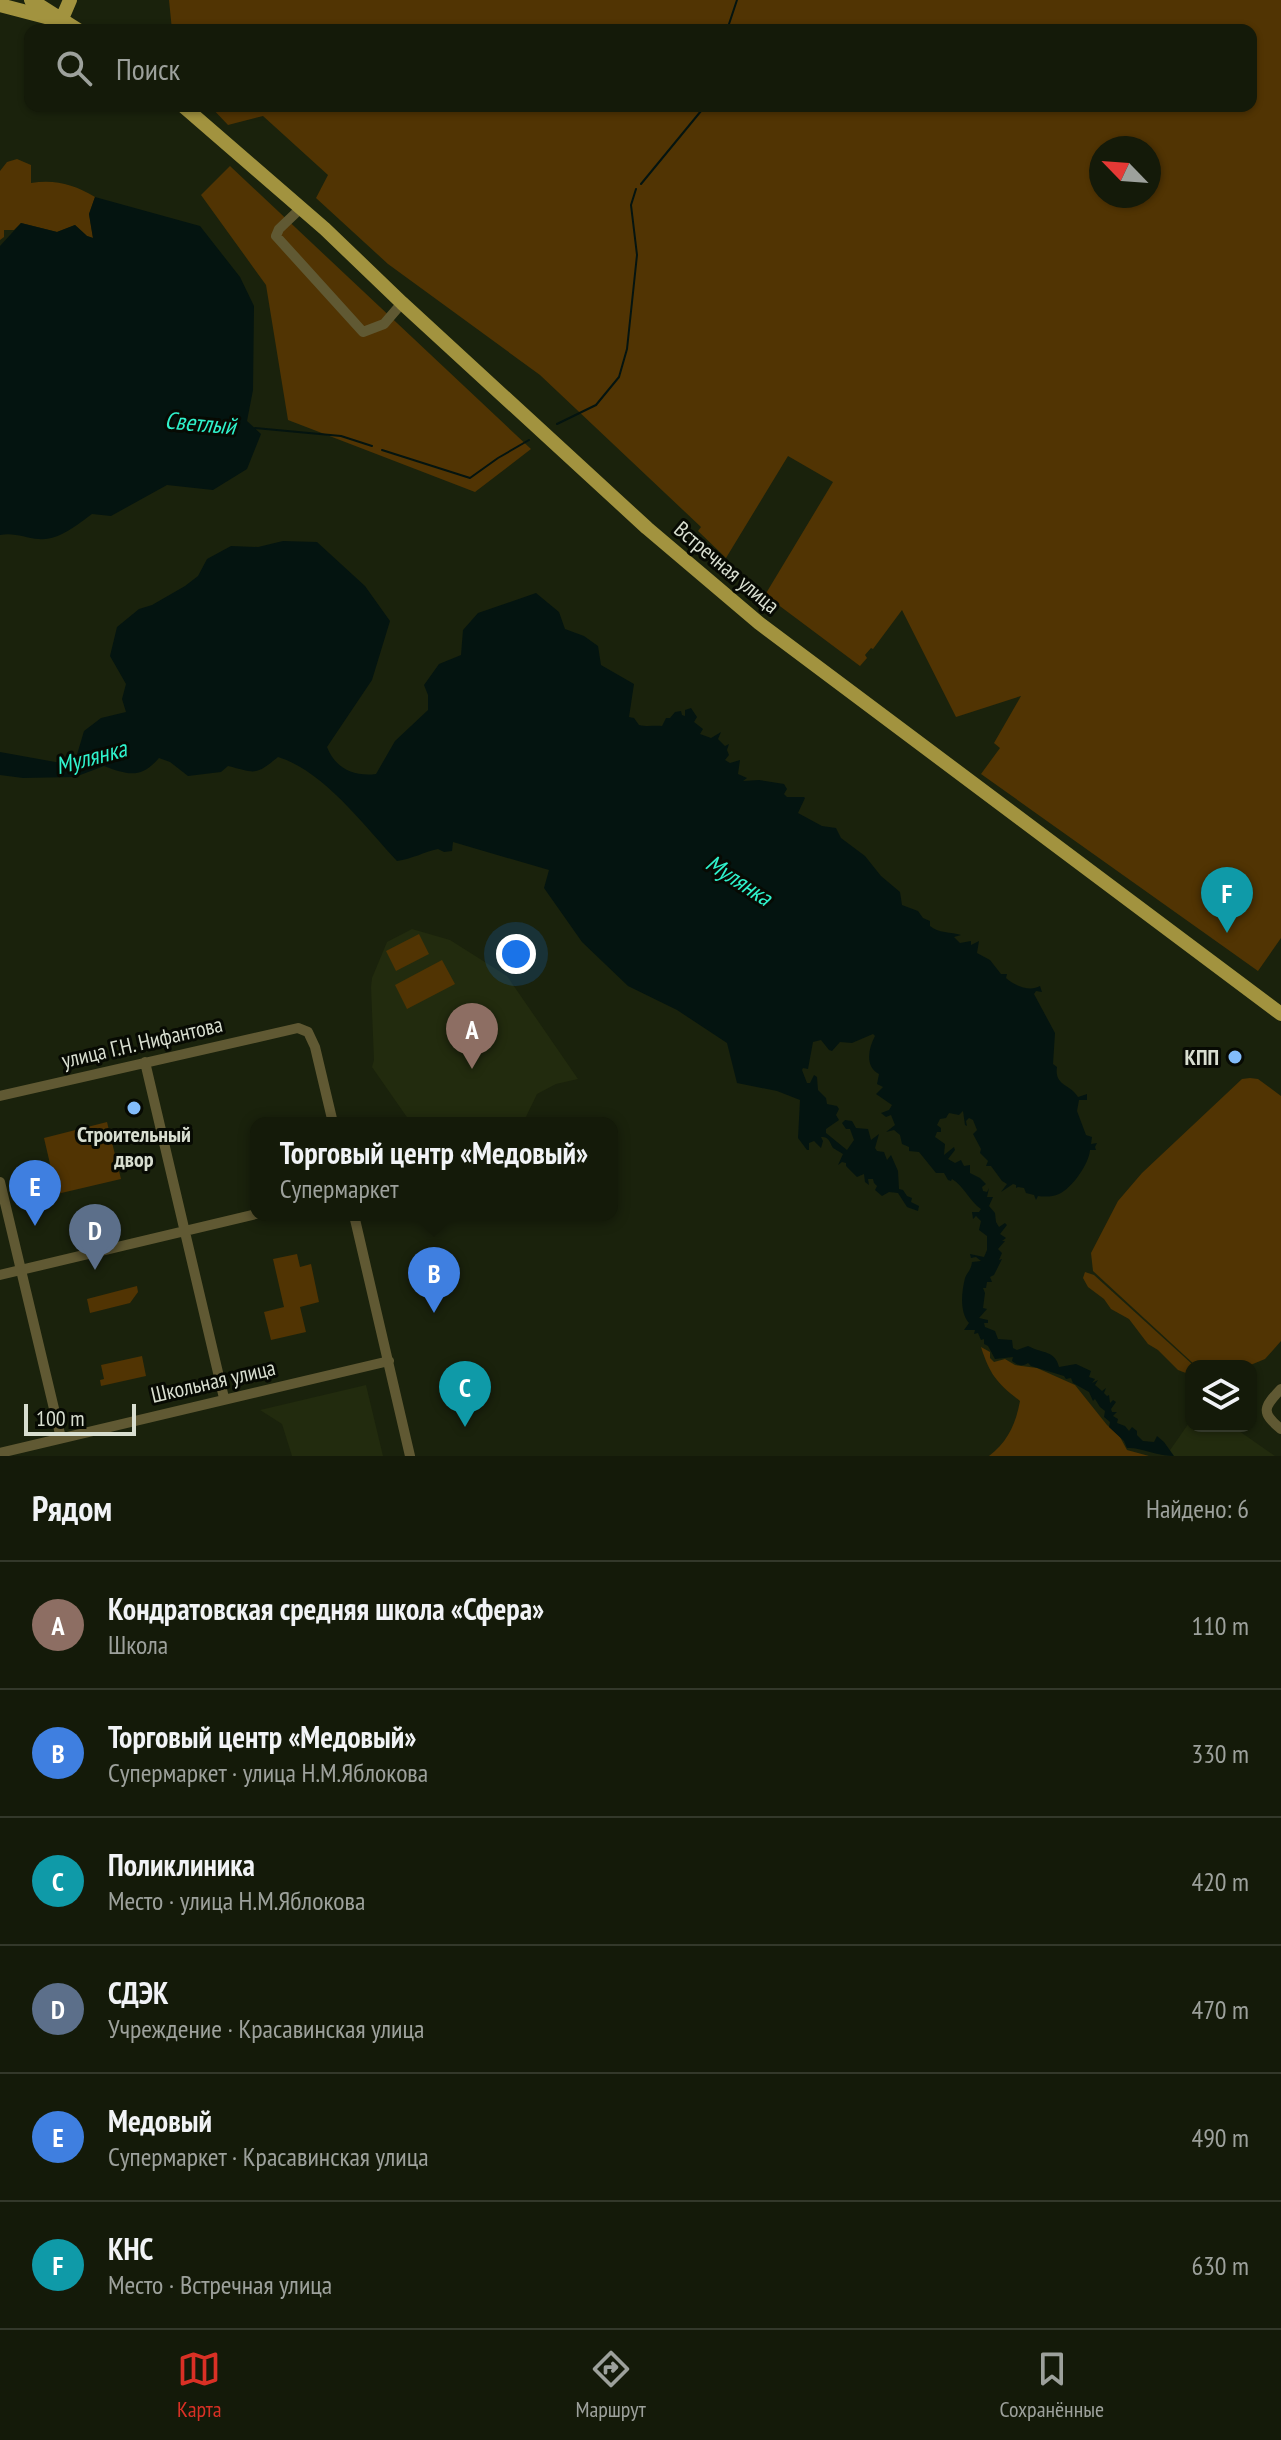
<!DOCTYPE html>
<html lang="ru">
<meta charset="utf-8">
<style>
:root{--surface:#141a09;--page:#212717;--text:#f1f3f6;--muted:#9da19c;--line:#33382a;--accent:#d93025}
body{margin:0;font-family:"PT Sans Narrow",sans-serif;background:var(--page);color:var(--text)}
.controls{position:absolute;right:24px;bottom:24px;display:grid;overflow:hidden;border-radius:16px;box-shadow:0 2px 6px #0004}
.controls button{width:72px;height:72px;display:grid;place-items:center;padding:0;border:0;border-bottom:2px solid var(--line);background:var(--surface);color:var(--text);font:40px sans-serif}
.compass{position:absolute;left:1089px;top:136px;width:72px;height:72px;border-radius:50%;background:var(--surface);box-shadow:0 2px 6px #0004;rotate:295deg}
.scale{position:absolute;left:24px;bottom:20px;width:112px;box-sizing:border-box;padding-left:8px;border:4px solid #d8ded0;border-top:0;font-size:22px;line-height:28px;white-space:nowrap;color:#d8ded0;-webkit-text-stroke:6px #070a03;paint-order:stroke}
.you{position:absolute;left:516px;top:954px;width:28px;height:28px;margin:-20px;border:6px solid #fff;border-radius:50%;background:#1a73e8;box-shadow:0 0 0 12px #1a73e833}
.badge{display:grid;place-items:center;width:52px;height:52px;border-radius:50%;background:var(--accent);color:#fff;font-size:26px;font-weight:700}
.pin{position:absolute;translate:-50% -66px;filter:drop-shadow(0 2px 4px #0008)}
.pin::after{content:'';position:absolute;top:42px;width:28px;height:24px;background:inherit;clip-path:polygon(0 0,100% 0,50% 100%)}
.popup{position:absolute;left:250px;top:1117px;width:368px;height:104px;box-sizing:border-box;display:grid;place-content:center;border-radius:16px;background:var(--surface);filter:drop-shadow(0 2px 6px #0005);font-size:26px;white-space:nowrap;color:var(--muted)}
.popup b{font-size:30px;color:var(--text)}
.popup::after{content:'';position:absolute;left:50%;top:100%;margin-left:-16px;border:16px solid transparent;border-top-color:var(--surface)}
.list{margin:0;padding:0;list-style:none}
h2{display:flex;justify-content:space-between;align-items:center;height:104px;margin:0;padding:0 32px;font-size:34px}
h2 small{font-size:26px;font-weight:400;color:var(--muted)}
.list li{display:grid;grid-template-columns:52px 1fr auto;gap:24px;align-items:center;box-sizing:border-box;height:128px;padding:0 32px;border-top:2px solid var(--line)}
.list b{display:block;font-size:30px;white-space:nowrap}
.list p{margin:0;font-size:26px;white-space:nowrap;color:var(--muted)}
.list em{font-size:26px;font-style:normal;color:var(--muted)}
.icon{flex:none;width:44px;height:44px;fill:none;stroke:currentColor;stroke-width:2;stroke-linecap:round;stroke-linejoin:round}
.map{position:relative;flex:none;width:1281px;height:1456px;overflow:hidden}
.search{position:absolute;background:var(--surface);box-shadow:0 2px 6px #0004;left:24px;right:24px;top:24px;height:88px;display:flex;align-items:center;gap:20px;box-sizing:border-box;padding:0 28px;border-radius:16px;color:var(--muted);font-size:30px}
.sheet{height:872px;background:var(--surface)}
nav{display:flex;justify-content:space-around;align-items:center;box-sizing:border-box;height:112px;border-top:2px solid var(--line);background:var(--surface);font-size:22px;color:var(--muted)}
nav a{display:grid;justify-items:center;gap:4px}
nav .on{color:var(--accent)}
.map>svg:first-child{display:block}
</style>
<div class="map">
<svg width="1281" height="1456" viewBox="0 0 1281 1456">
<rect width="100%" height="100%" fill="#1a220c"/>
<path fill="#222b0e" d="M412,929L450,940L507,976L578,1079L556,1084L537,1094L523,1123H411L372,1067L374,1060L371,987L372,978L387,942Z
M366,1385L383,1456H292L282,1424L260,1410Z
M1191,1420V1426H1232L1275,1456H1166Z"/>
<path fill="#513403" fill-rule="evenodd" d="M169,0H1281V938L1258,971L981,774L1000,748L994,743L1021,696L956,717L902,610L873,649L871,648L865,655L867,658L860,666L765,595L833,482L788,456L726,558L698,531L701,527L540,375L388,264L316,198L328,175L263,116L228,125L210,106H1251V30H172ZM1101,148H1149V196H1101Z
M17,159L31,165V183C54,179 74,184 95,197L89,214L93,238L87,236L75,225L57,232L21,223L14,230H4V237L0,240V171L7,162Z
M230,166L531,449L475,492L288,420L266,285L201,195Z
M419,934L429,954L396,971L386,951Z
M442,960L455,984L407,1009L395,985Z
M1250,1078L1258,1079L1281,1096V1341L1265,1359L1248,1366H1196L1093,1271L1091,1253L1118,1201L1142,1173L1242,1079Z
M107,1122L121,1179L57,1194L44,1138Z
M297,1254L300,1267L311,1264L319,1302L300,1307L306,1332L271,1340L264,1312L284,1307L273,1259Z
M1085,1272L1094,1275L1192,1364L1191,1375L1178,1370L1158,1350L1148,1344L1129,1319L1111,1309L1104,1299L1088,1287L1083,1278Z
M137,1286L138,1292L130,1303L90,1313L87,1299Z
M981,1347L990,1352V1358L994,1362L1005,1359L1015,1365L1037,1368L1075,1385L1107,1425L1120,1437L1127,1450L1149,1456H989C1008,1442 1016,1423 1020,1401C997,1383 990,1375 981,1347Z
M142,1356L146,1376L101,1386L100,1380L104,1379L101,1365Z"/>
<path fill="#041410" d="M95,197L200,226L240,277L254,306L253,390L247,421L261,434L247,469L213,490L167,485L111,516L92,514C77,525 58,541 39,539C25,538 14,532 0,535V246L21,223L57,232L75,225L87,236L93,238L89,214Z
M283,541L317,542L365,586L390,621L372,680L327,747C335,768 354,777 376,774L395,741L428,710V695L424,685L439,664L461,655L463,630L478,613L536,593L559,612L565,629L584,636L598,646L601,665L634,684L629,717L634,718L639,725C648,727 654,725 662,726L666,718H670L675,712L681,711L682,715L685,716V710L691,708L697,717L694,722L703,729L700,734L711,738L721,732L718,739L725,746L729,744L727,750L729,755L725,760L730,763L740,760L738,774L747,778L743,781L759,780L784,784L787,789L784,794L787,797H804L805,798L798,813L822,826L836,828L841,838L865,856L881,876L900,892L902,905L918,911L923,918L930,921V926C938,933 951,932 961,935L954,937L960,943L971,941V945L979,941L977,953L990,960L1001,974H1007L1006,978C1015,986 1030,992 1040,986L1042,992L1036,991L1034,994L1055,1033L1053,1064L1057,1067C1054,1086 1071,1084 1078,1097L1087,1094V1100H1079L1077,1111L1086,1135L1092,1137L1091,1144L1097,1143L1095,1147L1096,1150H1090C1089,1164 1072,1188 1059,1194C1052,1197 1045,1197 1038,1196L1036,1200L1034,1195L1026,1193L1024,1188L1018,1187L1016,1188V1185L1013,1184L1001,1192L1007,1184L1002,1181L991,1166H986L988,1161L980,1153L981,1149L973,1134L977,1130L973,1120L969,1118L966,1121L967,1126L965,1125L963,1111L959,1115L949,1113L946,1118L940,1119L937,1125L941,1128V1132H937L935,1137L945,1144L944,1155L954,1147L955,1150L948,1159L955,1163L961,1160L964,1166L970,1165V1173L980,1178L986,1184L982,1187L983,1191L987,1192L989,1188L987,1197H993L989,1206L995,1213L996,1222L999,1227L1005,1223L1007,1225L1000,1234L1006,1238L1002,1241H1005L998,1249L1002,1253L999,1260L1002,1259L994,1275L990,1277L992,1282H987L986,1288H983L985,1293L983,1308L987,1309L979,1318L988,1320V1323H984L985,1327L995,1331L998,1339L1012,1340L1013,1348L1017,1350L1028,1346C1043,1354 1055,1350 1059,1367L1076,1364L1091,1371L1089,1377L1095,1379L1092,1383L1098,1380L1095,1385L1102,1391L1106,1388L1104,1393L1107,1396L1109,1395L1110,1403L1113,1400L1116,1402L1111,1409L1112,1412H1117L1113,1416L1118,1419L1117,1423L1125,1426L1129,1431L1132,1427L1137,1431V1435L1143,1441L1154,1442L1157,1436L1164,1442L1174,1456C1156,1456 1140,1447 1127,1448L1124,1441L1109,1427L1110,1422L1104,1417L1105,1411L1100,1407L1095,1399L1093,1401L1089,1392L1073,1383L1071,1378L1066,1379L1064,1376L1031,1366L1028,1363C1022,1367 1017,1365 1012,1361L1013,1357L995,1359L988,1346L984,1344V1339L981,1340L978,1333L974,1334L975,1330H964L969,1323C960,1313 961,1294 965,1278C967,1272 971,1271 972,1262L981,1261L976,1257L971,1258L970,1254L984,1257L987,1250V1236L979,1230L981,1221L976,1216L973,1219L972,1212H979L981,1209C970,1202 964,1186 952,1179L951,1181L948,1180L944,1173H936L919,1152L909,1151V1147L902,1144L900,1135L894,1130L886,1132L895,1125L891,1115L886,1117L881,1113L889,1110L892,1105L876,1094L883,1087L877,1084L879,1074C865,1067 868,1049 875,1036L873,1034L852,1043L840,1042L832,1051L829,1050L821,1040L813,1042L808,1069L803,1068L802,1070L807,1083H810L814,1075L817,1077L818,1090L826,1098L827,1104L837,1106L839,1109L836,1115L839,1120L826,1129V1133L847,1150L854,1140L850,1129H846L842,1123L845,1120L852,1121L856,1128L868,1129L871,1140L879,1134L875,1148L877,1151L884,1152L887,1160L891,1155L898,1171L899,1189L903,1190L907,1196L912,1198L911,1202L919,1206L918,1211L907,1207L898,1193L889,1192L882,1196L875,1190L877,1186L874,1183L873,1179H868L869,1185L865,1182L864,1174L857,1177L846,1166V1163L842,1162L838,1165L843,1154L833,1148C830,1143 829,1136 821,1137L823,1141L821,1148L814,1141L809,1143V1150H807L798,1138L800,1100L777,1091L737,1083L727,1043L677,1010L628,986L582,942L544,888L549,870L453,842L452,851L444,852L438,849C424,852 412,859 397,861C365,827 324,771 278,757C255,776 256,773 228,766L221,772L188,776L170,762L159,758C141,779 128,775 104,766L75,777L23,778L0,775V752L61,763L76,758L84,731L101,718L126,712L122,699L126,684L110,656L117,627L139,609L152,605L185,586L198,576L207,559L231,546L258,547Z"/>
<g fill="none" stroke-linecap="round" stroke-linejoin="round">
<path stroke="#041410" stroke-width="2" d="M727,30L737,0
M641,184L701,111L702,106
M557,424L596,405L619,377L627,349L637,255L631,205L636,189
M255,428L341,436L372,446
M382,450L470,478L498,458L529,440"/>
<path stroke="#605933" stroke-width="10" d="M301,208L279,229L276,236L363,332L384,324L402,303
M145,1062L224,1398
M0,1096L298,1028L308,1032L315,1047L333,1123
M0,1182L61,1438
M354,1215L410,1456
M0,1275L256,1214
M1281,1389C1264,1407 1260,1412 1281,1429
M0,1453L389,1361"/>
<path stroke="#a2933f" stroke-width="14" d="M31,0L78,30
M0,5L61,21
M61,21L70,0
M183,106L325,229L402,303L647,528L759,623L1281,1014"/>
</g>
<g fill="#82bcfa" stroke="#070a03" stroke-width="3">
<circle cx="1235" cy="1057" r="8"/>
<circle cx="134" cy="1108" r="8"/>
</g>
<g text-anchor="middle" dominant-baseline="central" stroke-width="6" stroke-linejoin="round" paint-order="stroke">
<g font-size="22" fill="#d8ded0" stroke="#070a03">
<text transform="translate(727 567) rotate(40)">Встречная улица</text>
<text transform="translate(142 1042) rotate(-13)">улица Г.Н. Нифантова</text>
<text transform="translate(213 1381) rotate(-13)">Школьная улица</text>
</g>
<g font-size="22" font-weight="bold" fill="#d8ded0" stroke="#070a03" text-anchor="end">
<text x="1219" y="1057">КПП</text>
<text x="134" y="1134" text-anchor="middle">Строительный<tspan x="134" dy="25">двор</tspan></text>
</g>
<g font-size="24" font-style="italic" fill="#2ff2cc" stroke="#070a03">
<text transform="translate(200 423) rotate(5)">Светлый</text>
<text transform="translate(91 757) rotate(-15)">Мулянка</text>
<text transform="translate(739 880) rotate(33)">Мулянка</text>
</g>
</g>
</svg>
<div class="controls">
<button><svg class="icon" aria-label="layers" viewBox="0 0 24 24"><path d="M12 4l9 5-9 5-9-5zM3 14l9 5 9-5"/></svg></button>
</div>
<svg class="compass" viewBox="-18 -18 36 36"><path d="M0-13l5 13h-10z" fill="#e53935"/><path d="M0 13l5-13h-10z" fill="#9da19c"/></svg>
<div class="scale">100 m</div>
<div class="you"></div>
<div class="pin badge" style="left:472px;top:1069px;background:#8d6e63">A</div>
<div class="pin badge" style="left:434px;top:1313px;background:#3f7fe0">B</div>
<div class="popup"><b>Торговый центр «Медовый»</b>Супермаркет</div>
<div class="pin badge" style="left:465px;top:1427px;background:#0f9aa8">C</div>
<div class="pin badge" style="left:95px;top:1270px;background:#5c6f8a">D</div>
<div class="pin badge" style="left:35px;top:1226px;background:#3f7fe0">E</div>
<div class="pin badge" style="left:1227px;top:933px;background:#0f9aa8">F</div>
<div class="search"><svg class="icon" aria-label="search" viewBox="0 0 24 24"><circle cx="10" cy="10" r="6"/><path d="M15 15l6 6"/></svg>Поиск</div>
</div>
<section class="sheet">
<h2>Рядом<small>Найдено: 6</small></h2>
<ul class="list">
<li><span class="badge" style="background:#8d6e63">A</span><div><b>Кондратовская средняя школа «Сфера»</b><p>Школа</p></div><em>110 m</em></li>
<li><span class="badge" style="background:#3f7fe0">B</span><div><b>Торговый центр «Медовый»</b><p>Супермаркет · улица Н.М.Яблокова</p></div><em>330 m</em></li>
<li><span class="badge" style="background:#0f9aa8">C</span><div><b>Поликлиника</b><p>Место · улица Н.М.Яблокова</p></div><em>420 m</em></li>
<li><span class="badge" style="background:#5c6f8a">D</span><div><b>СДЭК</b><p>Учреждение · Красавинская улица</p></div><em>470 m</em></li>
<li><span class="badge" style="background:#3f7fe0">E</span><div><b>Медовый</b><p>Супермаркет · Красавинская улица</p></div><em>490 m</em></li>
<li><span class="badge" style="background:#0f9aa8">F</span><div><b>КНС</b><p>Место · Встречная улица</p></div><em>630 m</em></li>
</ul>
</section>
<nav>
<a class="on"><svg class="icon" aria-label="map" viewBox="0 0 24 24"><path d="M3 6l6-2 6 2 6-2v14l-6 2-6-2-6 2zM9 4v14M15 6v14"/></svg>Карта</a>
<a><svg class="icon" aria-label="directions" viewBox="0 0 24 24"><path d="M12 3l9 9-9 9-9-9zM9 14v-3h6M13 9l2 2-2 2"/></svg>Маршрут</a>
<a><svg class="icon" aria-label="saved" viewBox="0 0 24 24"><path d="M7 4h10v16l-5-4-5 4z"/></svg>Сохранённые</a>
</nav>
